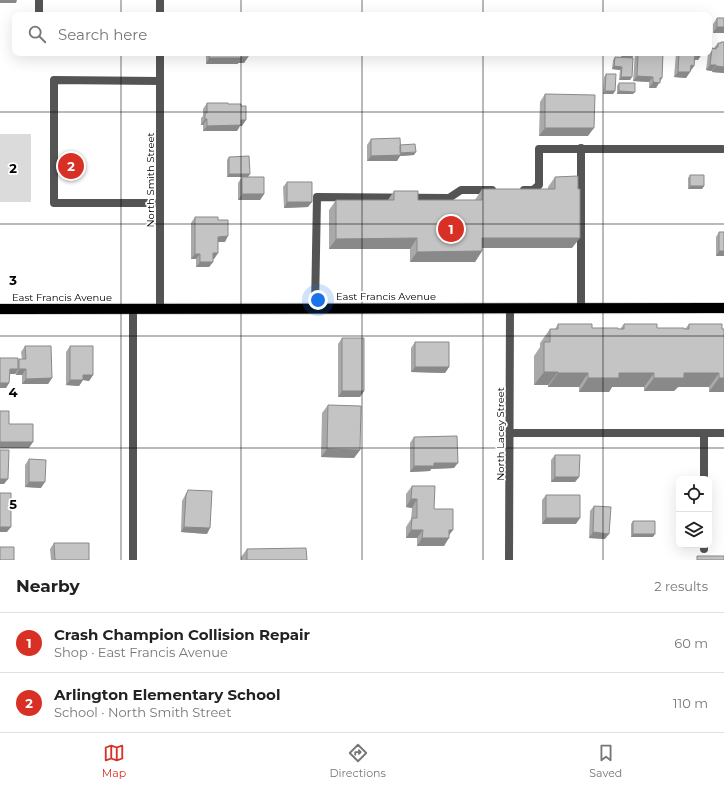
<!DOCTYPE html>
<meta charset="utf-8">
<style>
:root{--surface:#fff;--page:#f6f6f6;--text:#222;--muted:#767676;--line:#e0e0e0;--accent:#d93025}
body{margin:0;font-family:Montserrat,sans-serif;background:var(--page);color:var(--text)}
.controls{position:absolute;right:12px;bottom:12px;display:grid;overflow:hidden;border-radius:8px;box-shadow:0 4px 16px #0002}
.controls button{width:36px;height:36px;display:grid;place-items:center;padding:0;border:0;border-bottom:1px solid var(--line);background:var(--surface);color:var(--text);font:20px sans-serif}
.you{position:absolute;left:318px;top:300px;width:14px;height:14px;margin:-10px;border:3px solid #fff;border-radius:50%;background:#1a73e8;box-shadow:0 0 0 6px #1a73e833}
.badge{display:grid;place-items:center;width:26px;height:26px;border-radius:50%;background:var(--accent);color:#fff;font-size:13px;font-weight:700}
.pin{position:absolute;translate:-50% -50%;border:2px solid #fff;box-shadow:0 1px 4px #0006}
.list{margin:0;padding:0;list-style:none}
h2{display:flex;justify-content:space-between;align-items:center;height:52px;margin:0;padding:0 16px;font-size:17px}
h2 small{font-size:13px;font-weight:400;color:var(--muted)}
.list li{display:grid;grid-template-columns:26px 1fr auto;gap:12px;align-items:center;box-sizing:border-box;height:60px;padding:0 16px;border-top:1px solid var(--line)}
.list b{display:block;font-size:15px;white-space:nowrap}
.list p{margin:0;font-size:13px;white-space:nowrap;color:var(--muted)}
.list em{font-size:13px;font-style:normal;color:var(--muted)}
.icon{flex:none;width:22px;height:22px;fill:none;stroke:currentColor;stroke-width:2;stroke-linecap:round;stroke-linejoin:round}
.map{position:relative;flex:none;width:724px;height:560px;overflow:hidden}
.search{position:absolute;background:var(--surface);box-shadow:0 4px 16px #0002;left:12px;right:12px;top:12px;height:44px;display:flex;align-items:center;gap:10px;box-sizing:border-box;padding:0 14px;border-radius:8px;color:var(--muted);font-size:15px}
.sheet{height:172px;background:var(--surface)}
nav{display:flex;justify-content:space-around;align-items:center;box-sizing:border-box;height:56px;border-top:1px solid var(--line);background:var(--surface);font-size:11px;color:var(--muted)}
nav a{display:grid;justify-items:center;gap:2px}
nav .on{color:var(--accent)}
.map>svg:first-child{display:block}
</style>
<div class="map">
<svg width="724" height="560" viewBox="0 0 724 560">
<rect width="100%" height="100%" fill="#fff"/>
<path fill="#dbdbdb" d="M0,134H31V202H0Z"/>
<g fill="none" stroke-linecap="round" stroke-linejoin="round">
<g stroke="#dbdbdb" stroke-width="12">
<path id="primary" d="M0,309L724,308"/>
</g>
<path stroke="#545454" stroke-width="8" d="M39,15V0
M160,81L54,80V203H160
M581,148V308
M524,190H533L539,185V149H722
M315,308L317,197L449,198L461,190H492
M510,433H724
M704,433V479
M704,545V549"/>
<path stroke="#545454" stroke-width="8" d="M160,0V15
M160,308V53
M133,309V560
M509,560L510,308"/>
<use href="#primary" stroke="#000" stroke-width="10"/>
</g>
<path fill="#a9a9a9" d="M717,18H724V33H713V24Z
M721,42H724V73L712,72V71L706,70L708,54L712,48H714L718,43H720Z
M206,53H248V57L244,63H238V64H206Z
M622,53H634L632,58L630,80H619L620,70L612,69L613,60L615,57H621Z
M635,53H663L662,78L656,88H649V82L633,81Z
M676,53H702L698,60H694V66L686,78L674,77Z
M606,74L615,91L613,94H603L604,77Z
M619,83L633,94H617V86Z
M545,94L588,136H539L540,102Z
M207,103L228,104L242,126H240L237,131H203V125H201V118L203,116V109Z
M371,139L400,145L414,155L400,156L397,161H367V145Z
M229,157L248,177H227V160Z
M690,175L704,186L702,189H688V178Z
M242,177L264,194L260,200H238V183Z
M555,177L572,248H482V251L475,262H410V249H329V210L336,200H388L394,191L418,200H475L482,189H548V187Z
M287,182L308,207L284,208L283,187Z
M195,217L218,220L225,242H218V253L214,259H213V262L209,267H196V259H191V223Z
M719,232H724V259V256H716V237Z
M558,324L592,328L620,329L624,324L657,328L685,329L689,324H722L724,392H709V387H678L674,391H644V387H612L609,392H579V387H548V385H534V356L540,347V343L550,329H555Z
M342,338L364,391L360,397H338V344Z
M415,342L449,367L445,373L411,372V348Z
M25,346L52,378L48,384H22V375H16L15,373V374H10L9,383L6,388H0L19,359H22L21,352Z
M70,346L93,375L89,381L83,380L79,386L66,385V352Z
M328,405L360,450L354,458L321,457L322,413Z
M414,437L454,468L431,469L430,471L410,472V443Z
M555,455L579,477L575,482H551V460Z
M29,459L41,488L25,487V465Z
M412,486L434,509L449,535L444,546H417V538H406V527L411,519L412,508L406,507V494Z
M188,490L207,534L181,532L182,501Z
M546,495L576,524H542V500Z
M594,506L605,539L589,538L590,511Z
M633,521L653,537H631V524Z
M54,543L89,560H51L50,549Z
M247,549L307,560H241V557Z"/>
<path fill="#898989" d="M0,0H17L16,3H0Z
M717,27H724V33H713Z
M695,54H702L698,60L691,59Z
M623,55H634L632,58L621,57Z
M248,57L244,63H238V64H206L209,58Z
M691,65L694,66L690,71Z
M710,65H716L712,71L706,70Z
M614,66L622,67L620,70L612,69Z
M716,66L724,67V73L712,72Z
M678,72H690L686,78L674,77Z
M637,76L653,77L649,82L633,81Z
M621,77H632L630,80H619Z
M660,78H662L656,88H649L653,82Z
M605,91H615L613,94H603Z
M619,91L635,92L633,94H617Z
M205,119H207L203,125H201Z
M241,120H246L242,126H240L237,131H203L207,126Z
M545,128H594L588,136H539Z
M416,152L414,155L400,156L397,161H367L371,156Z
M229,174H250L248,177H227Z
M690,186H704L702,189H688Z
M242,194H264L260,200H238Z
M287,202H312L308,207L284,208Z
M228,236L225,242H214L218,237Z
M417,238L410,249H329L336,239Z
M482,238H580L572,248H475Z
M482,251L475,262H410L417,252Z
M719,251H724V256H716Z
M213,253H218L214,259H209Z
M195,254H200L196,259H191Z
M200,262H213L209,267H196Z
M415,367H449L445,373L411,372Z
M10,369H18L15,374H6Z
M19,369H26L22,375H16Z
M544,372H558L548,385H534Z
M558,373H588L579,387H548Z
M619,373H654L644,387H612L609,392H579L588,378Z
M684,373H719L709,387H678L674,391H644L654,378Z
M83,375H93L89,381L83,380L79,386L66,385L70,380Z
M52,378L48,384H22L26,379Z
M719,378H724V392H709Z
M0,383H9L6,388H0Z
M342,391H364L360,397H338Z
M0,442H33L29,448H0Z
M327,449L360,450L354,458L321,457Z
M434,463H458L454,468L431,469L430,471L410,472L414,466Z
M555,477H579L575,482H551Z
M0,479H8L4,484H0Z
M29,482H45L41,488L25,487Z
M411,499H417L412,508L406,507Z
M546,518H580L576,524H542Z
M0,527H11L7,532H0Z
M184,527L210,528L207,534L181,532Z
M411,530H423L417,538H406Z
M449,530H453L447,538H449L444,546H417L422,538Z
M593,532L609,534L605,539L589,538Z
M633,534H655L653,537H631Z"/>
<path fill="#c4c4c4" stroke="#898989" d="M717,18H724V27H717Z
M721,42H724V67L716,66V65H710L712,48L716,49V47H718V43H721Z
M210,53H248V57H241V58H209Z
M624,53H634V55H623Z
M638,53H663L662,78H660V83L653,82V77L637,76Z
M679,53H702V54H695L694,66L691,65L690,72H678Z
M615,57L633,58L632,77H621L622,67L614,66Z
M606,74H616L615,91H605Z
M619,83H635V92L619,91Z
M545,94L595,95L594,128H545Z
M207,103H228V104H241V106H246V120H241V125L207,126V119H205V113H207Z
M400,138L401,155L371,156V139Z
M415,144L416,152L400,153V145Z
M249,156L250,174H229V157Z
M690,175H704V186H690Z
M578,176V189H580V238H482V251L417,252V238L336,239V200H394V191H418V200H482V189H555V177Z
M242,177H264V194H242Z
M287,182H312V202H287Z
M195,217H218V220H228V236L218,237V253H213V262H200V254H195Z
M719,232H724V251H719Z
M558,324H592V328H618V329H624V324H657V328H684V329H689V324H722V329H724V378H719V373H684V378H654V373H619V378H588V373H558V372H544V342H550V329H558Z
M342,338H364V391H342Z
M415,342H449V367H415Z
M25,346H51L52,378L26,379V369H19V359H26Z
M70,346H93V375H83V380H70Z
M0,358H18V369H10L9,383H0Z
M328,405L361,406L360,450L327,449Z
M0,411H9V424H33V442H0Z
M457,436L458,463H434V466H414V437Z
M0,450H9L8,479H0Z
M555,455H580L579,477H555Z
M29,459L46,460L45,482H29Z
M412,486H435L434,509H453V530H449V538H422L423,530H411L412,518H417V499H411Z
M188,490L212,491L210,528L184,527L186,495Z
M0,493H11V527H0Z
M546,495H580V518H546Z
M594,506L611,507L609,534L593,532Z
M633,521H655V534H633Z
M54,543H89V560H55Z
M0,547H14V560H0Z
M306,548L307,560H247V549Z
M697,556H724V560H697Z"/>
<path fill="none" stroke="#000" stroke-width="1" stroke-opacity="0.55" d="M121,0V15M241,0V15M362,0V15M483,0V15M603,0V15M121,53V560M241,53V560M362,53V560M483,53V560M603,53V560M0,112H724M0,224H724M0,336H724M0,448H724"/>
<g text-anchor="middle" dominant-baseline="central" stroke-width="3.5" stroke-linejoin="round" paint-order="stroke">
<g font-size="10" fill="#000" stroke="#fff">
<text transform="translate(150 180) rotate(-90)">North Smith Street</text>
<text x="386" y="296">East Francis Avenue</text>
<text x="62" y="297">East Francis Avenue</text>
<text transform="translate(500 434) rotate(-90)">North Lacey Street</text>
</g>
</g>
<g font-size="13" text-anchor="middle" font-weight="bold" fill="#000" stroke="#fff" stroke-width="3.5" stroke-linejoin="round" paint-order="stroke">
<text x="13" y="173">2</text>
<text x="13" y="285">3</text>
<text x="13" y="397">4</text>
<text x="13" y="509">5</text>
</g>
</svg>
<div class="controls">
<button><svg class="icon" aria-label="locate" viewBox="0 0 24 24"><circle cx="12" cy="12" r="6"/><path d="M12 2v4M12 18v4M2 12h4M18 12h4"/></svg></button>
<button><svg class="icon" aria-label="layers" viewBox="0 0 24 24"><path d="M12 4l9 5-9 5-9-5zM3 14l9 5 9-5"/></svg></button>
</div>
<div class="you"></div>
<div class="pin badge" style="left:451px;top:229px">1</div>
<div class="pin badge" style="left:71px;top:166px">2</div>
<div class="search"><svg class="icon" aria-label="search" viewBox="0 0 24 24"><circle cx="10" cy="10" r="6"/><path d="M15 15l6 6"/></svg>Search here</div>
</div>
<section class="sheet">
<h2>Nearby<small>2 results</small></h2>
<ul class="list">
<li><span class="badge">1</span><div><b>Crash Champion Collision Repair</b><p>Shop · East Francis Avenue</p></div><em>60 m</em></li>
<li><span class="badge">2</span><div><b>Arlington Elementary School</b><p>School · North Smith Street</p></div><em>110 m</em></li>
</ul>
</section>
<nav>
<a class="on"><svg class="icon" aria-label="map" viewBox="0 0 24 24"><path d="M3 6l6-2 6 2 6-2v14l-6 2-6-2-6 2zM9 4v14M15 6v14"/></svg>Map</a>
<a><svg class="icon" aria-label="directions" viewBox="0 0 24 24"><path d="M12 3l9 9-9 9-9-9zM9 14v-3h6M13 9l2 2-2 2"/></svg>Directions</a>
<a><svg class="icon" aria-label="saved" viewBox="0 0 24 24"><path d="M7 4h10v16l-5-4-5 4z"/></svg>Saved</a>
</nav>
